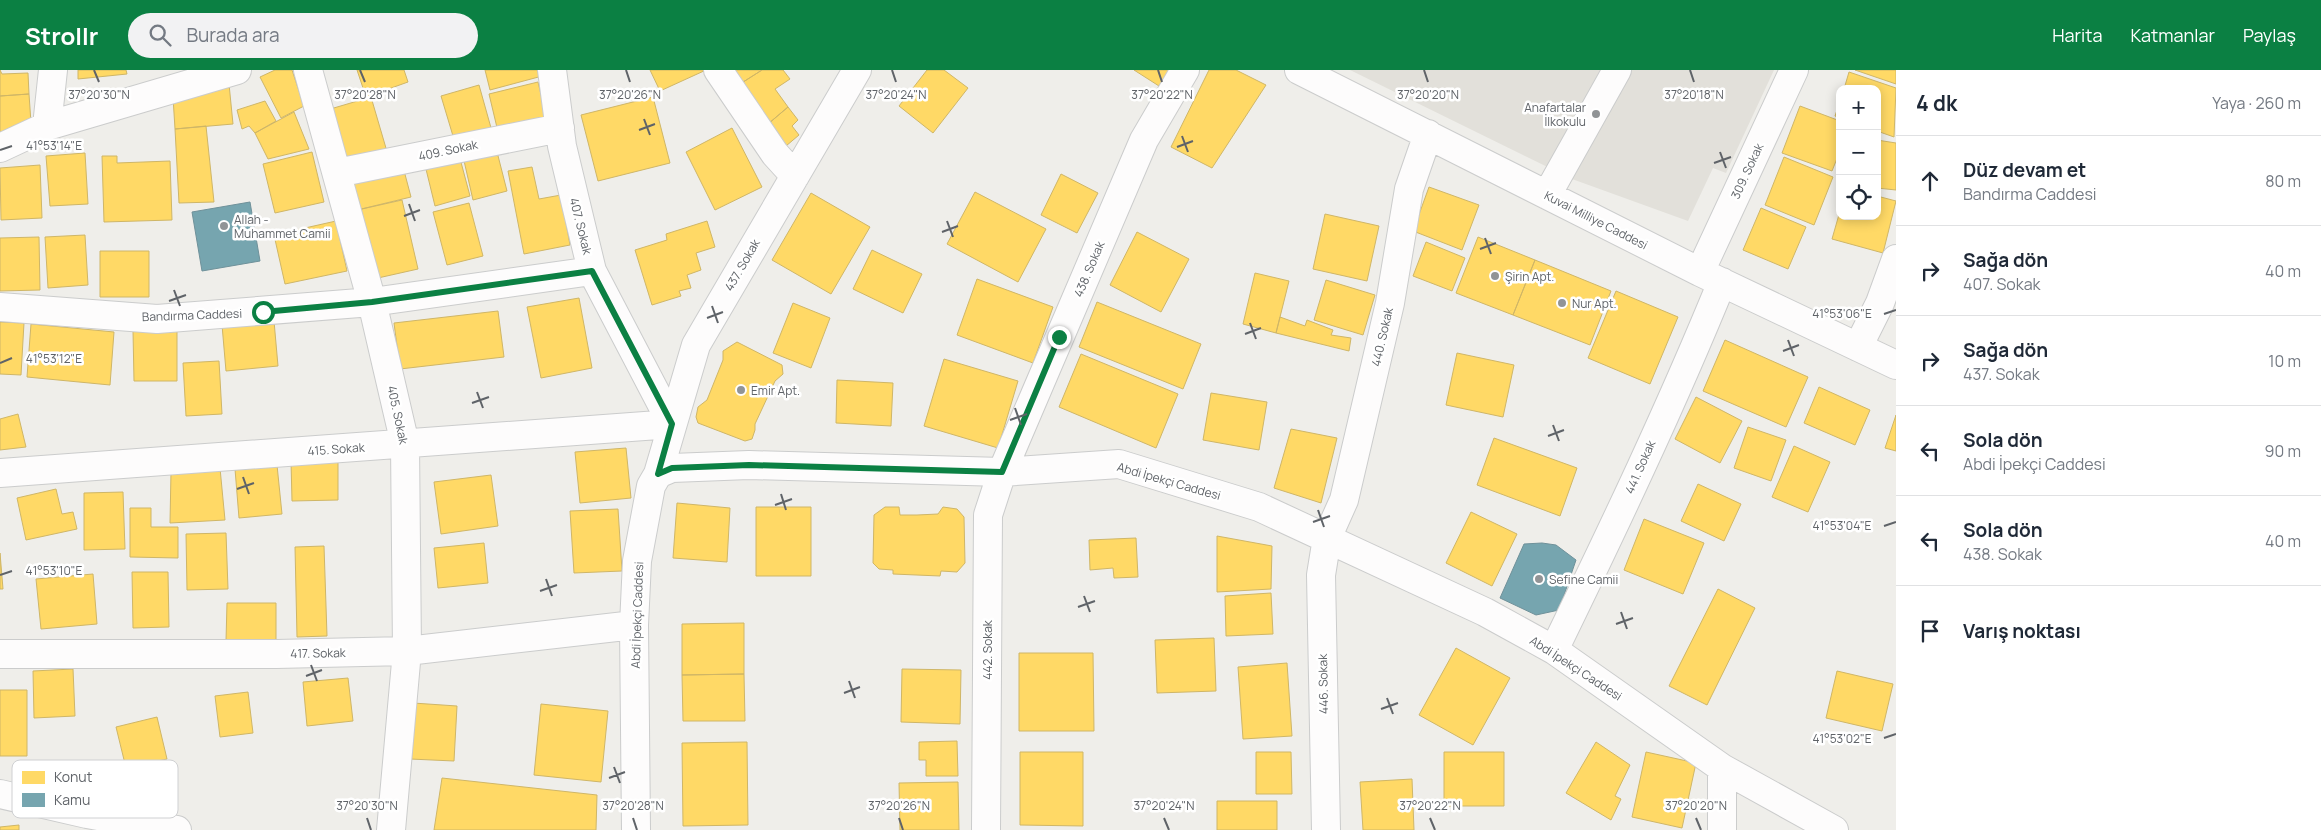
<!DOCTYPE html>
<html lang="tr">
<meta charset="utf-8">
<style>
:root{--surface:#fff;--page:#f2f2f3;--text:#1f2937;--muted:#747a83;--line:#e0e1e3;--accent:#0b8043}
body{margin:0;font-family:Manrope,sans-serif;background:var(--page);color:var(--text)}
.controls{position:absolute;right:15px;top:15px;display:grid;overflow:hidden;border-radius:10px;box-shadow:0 2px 12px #0003}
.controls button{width:45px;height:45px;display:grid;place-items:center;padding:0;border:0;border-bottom:1px solid var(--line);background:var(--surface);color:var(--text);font:25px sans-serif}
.stop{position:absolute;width:15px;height:15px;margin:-11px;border:4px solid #0b8043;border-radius:50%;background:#fff}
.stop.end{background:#0b8043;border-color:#fff;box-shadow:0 1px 5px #0008}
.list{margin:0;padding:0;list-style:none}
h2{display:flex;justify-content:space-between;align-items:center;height:65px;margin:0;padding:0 20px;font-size:21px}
h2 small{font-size:16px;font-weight:400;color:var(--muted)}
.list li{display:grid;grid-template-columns:32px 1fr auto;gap:15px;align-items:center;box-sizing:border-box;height:90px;padding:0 20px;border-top:1px solid var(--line)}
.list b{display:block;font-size:19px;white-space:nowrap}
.list p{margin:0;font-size:16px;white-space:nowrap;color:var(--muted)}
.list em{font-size:16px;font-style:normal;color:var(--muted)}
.icon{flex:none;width:28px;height:28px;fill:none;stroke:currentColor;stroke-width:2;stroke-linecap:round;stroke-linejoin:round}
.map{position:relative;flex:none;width:1896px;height:760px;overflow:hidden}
header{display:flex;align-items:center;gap:30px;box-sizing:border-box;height:70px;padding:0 25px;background:var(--accent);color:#fff}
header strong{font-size:24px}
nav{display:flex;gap:28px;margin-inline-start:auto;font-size:18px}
.search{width:350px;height:45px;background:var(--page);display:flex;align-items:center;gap:12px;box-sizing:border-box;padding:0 18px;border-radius:28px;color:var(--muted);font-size:19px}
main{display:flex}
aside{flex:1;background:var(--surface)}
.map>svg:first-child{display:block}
</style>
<header>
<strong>Strollr</strong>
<div class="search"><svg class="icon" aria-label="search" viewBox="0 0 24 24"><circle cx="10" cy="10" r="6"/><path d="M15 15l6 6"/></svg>Burada ara</div>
<nav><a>Harita</a><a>Katmanlar</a><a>Paylaş</a></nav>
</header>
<main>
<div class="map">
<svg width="1896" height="760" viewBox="0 0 1896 760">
<rect width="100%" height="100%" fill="#efeeea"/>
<path fill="#e2e0da" d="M1350,0H1774L1726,103L1713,98L1688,151L1572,109Z"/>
<path fill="#ffd966" stroke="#cfb667" d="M0,0L2,4L28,3L29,24L0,26Z
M78,0H126L127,4L78,9Z
M275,0H292L304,36L281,48L260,7Z
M357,0H404L408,12L366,27Z
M485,0H544L546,5L490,20Z
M650,0H706L660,21Z
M730,0H762L740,14Z
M762,0H783L790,9L775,19L788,37L768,54L740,14Z
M927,0H944L968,18L933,63L899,36Z
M1134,0H1170L1159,16Z
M1209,0H1236L1266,15L1212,98L1171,77Z
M1855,0H1896V14Z
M1849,2L1896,18L1894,67L1877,61V19H1844Z
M538,12L548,54L499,66L489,24Z
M229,14L233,54L175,59L173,27Z
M479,15L493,65L456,76L441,26Z
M29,24L31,53L0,72V26Z
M371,27L388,85L344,98L327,40Z
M653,27L670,93L598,111L581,45Z
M265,31L276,51L255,63L249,56L242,59L237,40Z
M1840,31V48L1835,46Z
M1800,36L1840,51V81L1832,101L1782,83Z
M788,37L798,50L792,56L799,65L786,76L768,54Z
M294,42L309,79L268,89L255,63Z
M206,56L214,132L179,133L175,59Z
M732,58L762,117L715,140L686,82Z
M1877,70L1896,73V120L1877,118Z
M495,74L507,121L473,130L462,82Z
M458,81L470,126L435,136L424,91Z
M312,82L324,132L275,143L263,94Z
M85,83L88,134L50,136L46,86Z
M102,86H117V93L170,91L172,150L104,152Z
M1784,87L1833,107L1814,155L1765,135Z
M402,93L411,127L353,141L345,108Z
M40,95L42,148L1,150L0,98Z
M532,97L539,129L561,125L570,175L524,184L508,101Z
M1061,104L1098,123L1077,163L1041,145Z
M1429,117L1479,135L1462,180L1413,161Z
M975,122L1046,159L1018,212L947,174Z
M811,123L870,157L831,224L772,190Z
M1877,126L1896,131L1883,183L1832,169L1840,141V146H1877Z
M402,130L418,199L369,210L353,141Z
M469,133L483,186L447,195L433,142Z
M1761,138L1806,157L1788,199L1743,180Z
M1325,144L1379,156L1367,211L1313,199Z
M336,151L347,201L285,214L274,165Z
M707,151L715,177L696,183L701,200L687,205L691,218L679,221L681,226L652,235L635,180L667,170L666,164Z
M1137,162L1189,189L1161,242L1110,215Z
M85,165L88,215L48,218L45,167Z
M39,167L40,220L0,221V168Z
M1478,167L1535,190L1513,245L1456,223Z
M1426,172L1465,188L1452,221L1413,206Z
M872,180L922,204L903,243L853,219Z
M100,181H149V227H100Z
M1535,190L1611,221L1590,275L1513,245Z
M1255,203L1289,211L1276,263L1243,254Z
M977,209L1053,237L1033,293L957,265Z
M1326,210L1375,225L1363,265L1314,250Z
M1616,221L1678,247L1650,314L1588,288Z
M579,228L592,298L541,308L527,237Z
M1097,232L1201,274L1183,319L1079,277Z
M793,233L830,248L811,298L773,283Z
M498,241L504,287L400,299L394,253Z
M1280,247L1305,256L1307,250L1333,260L1331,265L1351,268L1349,281L1276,263Z
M274,251L278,296L226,301L222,255Z
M0,252L24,253L21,305L0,304Z
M31,254L114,262L110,315L27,307Z
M177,260V311H134L133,261Z
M1725,270L1808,307L1786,357L1703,321Z
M737,272L782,295L783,304L775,311L755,354V360L752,369L745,371L698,353L696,347L698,337L707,330L723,290V281Z
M1457,283L1514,295L1503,347L1446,335Z
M1081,284L1178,324L1156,378L1059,337Z
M944,289L1018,311L998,378L924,356Z
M219,291L222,344L186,346L183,293Z
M837,310L893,313L891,356L836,353Z
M1819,317L1870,340L1855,375L1804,353Z
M1211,323L1267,332L1259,380L1203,370Z
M1696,327L1742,351L1720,393L1675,369Z
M18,344L26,377L0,380V349Z
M1896,345V381L1885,378Z
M1748,357L1786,370L1771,411L1734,398Z
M1291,359L1337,368L1321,433L1274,418Z
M1494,368L1577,398L1560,446L1477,415Z
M1794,376L1830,392L1808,442L1772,427Z
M626,378L631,428L580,433L575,382Z
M338,390V430L292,431L291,391Z
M277,395L282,444L239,448L235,399Z
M220,398L225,450L170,453L171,402Z
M491,405L498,456L441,464L434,412Z
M1698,414L1741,434L1724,471L1681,451Z
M56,419L62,444L73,442L77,459L26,470L17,428Z
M123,422L125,479L84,480V423Z
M677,433L730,438L727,492L673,488Z
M756,437H811V506H756Z
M885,437H899L900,445H917L938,444L943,437L957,439L964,447L965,493L957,502L941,501L940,506L893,504V500L879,499L873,493L874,445Z
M130,438H151V457H178V488L130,487Z
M618,439L622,501L574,503L570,441Z
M1471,442L1517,464L1492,516L1446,493Z
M1644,449L1704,473L1683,524L1624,500Z
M226,463L228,519L187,520L186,464Z
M1217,466L1272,476L1271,519L1217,522Z
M1136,468L1138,507L1114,508L1113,498L1090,500L1089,470Z
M484,473L488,513L438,518L434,478Z
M324,476L327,566L297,567L295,477Z
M0,483L3,519H0Z
M132,502H168L169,557L133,558Z
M93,504L97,554L41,559L36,509Z
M1718,519L1755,538L1707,635L1669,616Z
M1271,523L1273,564L1226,566L1225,526Z
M227,533H276V571H226Z
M744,553V604L682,605V554Z
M1214,568L1216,621L1157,623L1155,570Z
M1456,578L1510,608L1473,675L1419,645Z
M1019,583H1093L1094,661H1019Z
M1287,593L1292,666L1243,669L1238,597Z
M73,599L75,646L34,648L33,601Z
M902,599L961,600L960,654L901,652Z
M1837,601L1893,614L1882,661L1826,648Z
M744,604L745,651H683L682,605Z
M348,608L353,651L307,656L303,612Z
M0,620H27V686H0Z
M248,622L253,663L220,667L215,626Z
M413,633L457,636L454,691L410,689Z
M541,634L608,641L601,712L534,705Z
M157,647L167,689L126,698L116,657Z
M957,671L958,706H926V690H919V672Z
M747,672L748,755L683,756L682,673Z
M1596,672L1630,695L1615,726L1621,729L1611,750L1566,723Z
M1020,682H1083V756L1020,755Z
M1256,682H1291L1292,724H1256Z
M1444,682H1504V736H1444Z
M1646,682L1696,693L1682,758L1632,747Z
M442,708L597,725L596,760H434Z
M1412,709L1414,760H1363L1360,712Z
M958,712L959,760H900L899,713Z
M1217,731H1277V760H1217Z
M19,755V760H0V757Z"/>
<path fill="#76a5af" stroke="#6f919a" d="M250,132L260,191L202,201L192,142Z
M1542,473L1556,475L1576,490L1559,540L1536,545L1500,528L1524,474Z"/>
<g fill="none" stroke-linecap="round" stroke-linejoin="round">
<g stroke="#cbcccc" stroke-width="30">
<path id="minor" d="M308,0L372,232L405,374L407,581L391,760
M718,0L775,84L795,106
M1299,0L1700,202L1896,295
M47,56L53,0
M0,78L47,56L237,0
M337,103L560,58
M1547,125L1617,0
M1700,202L1794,0
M0,237L157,249L372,232L592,201
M1858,277L1880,233L1896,189
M0,403L672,354L592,201L562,76L552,0
M658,404L696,275L857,0
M1554,580C1613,459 1671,337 1722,212
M0,584H276L407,581L634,555
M0,724L87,744L177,760
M636,760L634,555L637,491L651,416L658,404L672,398L749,395L1002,402L1119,394L1259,437L1485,542L1554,580L1722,698L1834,760
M986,760L988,445L1002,402L1144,70L1185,0
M1326,760L1321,505L1327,468L1344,430L1390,233L1409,119L1428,64
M1722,760V698"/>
</g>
<use href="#minor" stroke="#fdfcfc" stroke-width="28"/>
</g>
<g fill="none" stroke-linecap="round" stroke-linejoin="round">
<path stroke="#0b8043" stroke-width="6" d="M263,242L372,232L592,201L672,354L658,404L672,398L749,395L1002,402L1059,267"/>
</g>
<path fill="none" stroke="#5f6368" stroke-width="2" d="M94,0L99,12M360,0L365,12M626,0L630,12M892,0L896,12M1158,0L1162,12M1424,0L1428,12M1690,0L1694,12M644,49L650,65M639,60L655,54M1182,66L1188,82M1177,77L1193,71M0,80L12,76M1720,82L1726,98M1714,93L1731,87M409,134L415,151M404,146L420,140M947,151L953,167M942,162L958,156M1485,168L1491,184M1480,179L1496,173M174,220L180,236M169,231L186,225M712,236L718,253M1884,244L1896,240M707,248L723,242M1250,253L1256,269M1245,264L1261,258M1788,270L1794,286M1783,281L1799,275M0,293L12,288M477,322L483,338M472,333L489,327M1015,338L1021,355M1010,350L1027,344M1553,355L1559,371M1548,366L1564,360M243,407L249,424M237,419L254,413M781,424L786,440M775,435L792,429M1318,440L1324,457M1313,452L1330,446M1884,456L1896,452M0,505L12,501M546,509L552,526M540,521L557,515M1084,526L1090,542M1078,537L1095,531M1621,542L1627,559M1616,554L1633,548M311,595L317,611M306,606L322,600M849,611L855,628M844,623L860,617M1387,628L1393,644M1381,639L1398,633M1884,668L1896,664M614,697L620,713M609,708L625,702M367,748L371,760M633,748L637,760M899,748L903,760M1164,748L1169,760M1430,748L1435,760M1696,748L1701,760"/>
<g fill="#919496" stroke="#fff" stroke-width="2">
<circle cx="1596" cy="44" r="5"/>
<circle cx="224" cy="156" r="5"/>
<circle cx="1495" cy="206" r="5"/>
<circle cx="1562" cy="233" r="5"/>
<circle cx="741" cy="320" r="5"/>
<circle cx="1539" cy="509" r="5"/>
</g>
<g text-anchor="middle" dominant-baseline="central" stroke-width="5" stroke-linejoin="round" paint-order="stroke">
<g font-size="12" fill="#5f6368" stroke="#fff" text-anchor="start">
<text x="1586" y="37" text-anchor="end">Anafartalar<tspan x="1586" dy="14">İlkokulu</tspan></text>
<text x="234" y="149">Allah -<tspan x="234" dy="14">Muhammet Camii</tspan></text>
<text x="1505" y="206">Şirin Apt.</text>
<text x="1572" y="233">Nur Apt.</text>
<text x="751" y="320">Emir Apt.</text>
<text x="1549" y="509">Sefine Camii</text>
</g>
<g font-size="12" fill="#5f6368" stroke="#fff">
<text transform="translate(448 80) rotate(-12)">409. Sokak</text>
<text transform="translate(1747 101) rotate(-65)">309. Sokak</text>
<text transform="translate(1596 150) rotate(27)">Kuvai Milliye Caddesi</text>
<text transform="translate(581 156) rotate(76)">407. Sokak</text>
<text transform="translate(742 195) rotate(-60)">437. Sokak</text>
<text transform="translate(1089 199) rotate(-67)">438. Sokak</text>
<text transform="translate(192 245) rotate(-2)">Bandırma Caddesi</text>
<text transform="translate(1382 267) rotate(-77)">440. Sokak</text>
<text transform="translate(398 345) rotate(78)">405. Sokak</text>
<text transform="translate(336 379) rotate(-4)">415. Sokak</text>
<text transform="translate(1640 397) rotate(-66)">441. Sokak</text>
<text transform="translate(1169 411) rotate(16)">Abdi İpekçi Caddesi</text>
<text transform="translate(637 545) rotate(-88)">Abdi İpekçi Caddesi</text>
<text transform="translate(987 580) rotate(-90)">442. Sokak</text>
<text transform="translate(318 583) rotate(-1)">417. Sokak</text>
<text transform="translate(1576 598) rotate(33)">Abdi İpekçi Caddesi</text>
<text transform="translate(1323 614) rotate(-91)">446. Sokak</text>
</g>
</g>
<rect x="12" y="690" width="166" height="58" rx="8" fill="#fff" stroke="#cfd0d2" stroke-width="1"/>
<rect x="22" y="701" width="23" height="13" fill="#ffd966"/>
<rect x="22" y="723" width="23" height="14" fill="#76a5af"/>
<g font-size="14" fill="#5f6368">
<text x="54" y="712">Konut</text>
<text x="54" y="735">Kamu</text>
</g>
<g font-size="12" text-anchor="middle" fill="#5f6368" stroke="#fff" stroke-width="5" stroke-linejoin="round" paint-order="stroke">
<text x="99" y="29">37°20'30"N</text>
<text x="365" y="29">37°20'28"N</text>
<text x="630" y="29">37°20'26"N</text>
<text x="896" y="29">37°20'24"N</text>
<text x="1162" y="29">37°20'22"N</text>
<text x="1428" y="29">37°20'20"N</text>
<text x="1694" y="29">37°20'18"N</text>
<text x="54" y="80">41°53'14"E</text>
<text x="1842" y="248">41°53'06"E</text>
<text x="54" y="293">41°53'12"E</text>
<text x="1842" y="460">41°53'04"E</text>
<text x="54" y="505">41°53'10"E</text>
<text x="1842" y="673">41°53'02"E</text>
<text x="367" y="740">37°20'30"N</text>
<text x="633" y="740">37°20'28"N</text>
<text x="899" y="740">37°20'26"N</text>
<text x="1164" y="740">37°20'24"N</text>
<text x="1430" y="740">37°20'22"N</text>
<text x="1696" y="740">37°20'20"N</text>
</g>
</svg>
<div class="controls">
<button>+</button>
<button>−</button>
<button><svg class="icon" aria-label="locate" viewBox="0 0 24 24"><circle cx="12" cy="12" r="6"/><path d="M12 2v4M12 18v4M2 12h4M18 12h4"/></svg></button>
</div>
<div class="stop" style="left:263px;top:242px"></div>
<div class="stop end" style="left:1059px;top:267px"></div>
</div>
<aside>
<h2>4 dk<small>Yaya · 260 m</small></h2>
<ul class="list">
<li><svg class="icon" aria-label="ahead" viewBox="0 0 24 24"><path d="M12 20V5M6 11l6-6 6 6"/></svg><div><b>Düz devam et</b><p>Bandırma Caddesi</p></div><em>80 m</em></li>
<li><svg class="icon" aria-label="right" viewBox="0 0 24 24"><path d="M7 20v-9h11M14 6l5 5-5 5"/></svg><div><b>Sağa dön</b><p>407. Sokak</p></div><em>40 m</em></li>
<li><svg class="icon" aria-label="right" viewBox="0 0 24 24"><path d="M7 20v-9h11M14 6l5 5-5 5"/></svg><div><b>Sağa dön</b><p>437. Sokak</p></div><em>10 m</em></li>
<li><svg class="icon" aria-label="left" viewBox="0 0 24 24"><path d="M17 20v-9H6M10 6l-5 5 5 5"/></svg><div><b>Sola dön</b><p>Abdi İpekçi Caddesi</p></div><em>90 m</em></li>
<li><svg class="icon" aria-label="left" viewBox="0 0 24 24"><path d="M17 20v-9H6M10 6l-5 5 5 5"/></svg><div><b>Sola dön</b><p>438. Sokak</p></div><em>40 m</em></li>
<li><svg class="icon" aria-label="arrive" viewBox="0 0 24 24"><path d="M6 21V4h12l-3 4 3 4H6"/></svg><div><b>Varış noktası</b></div></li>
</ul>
</aside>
</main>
